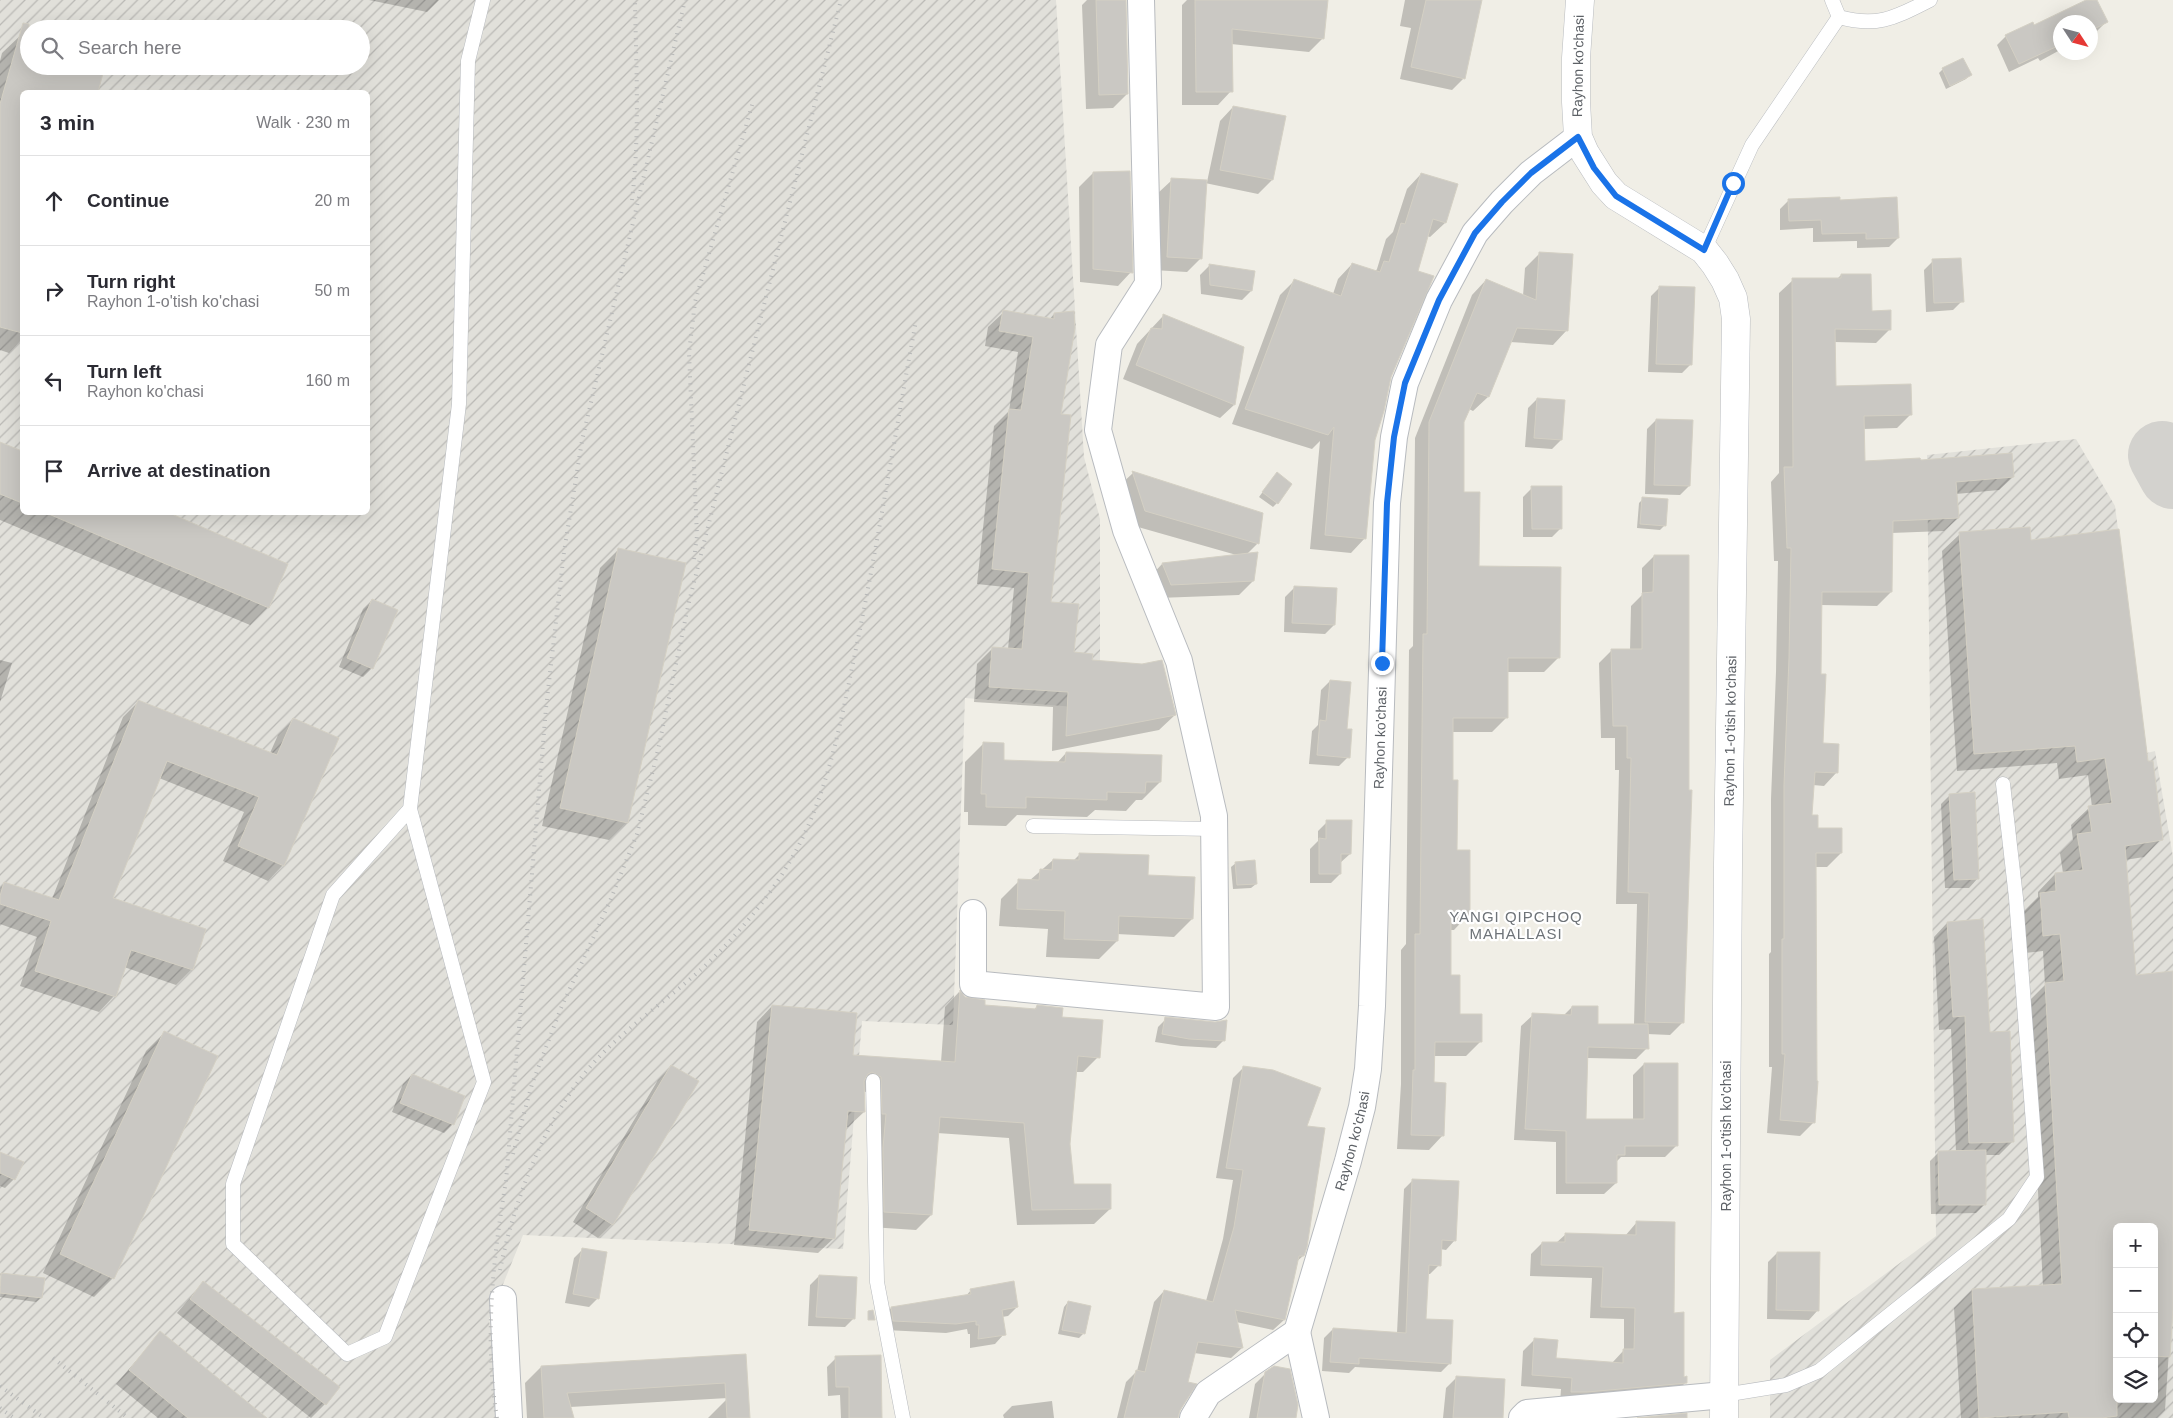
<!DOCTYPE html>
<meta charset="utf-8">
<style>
:root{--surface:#fff;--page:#f2f2f3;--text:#2b2b33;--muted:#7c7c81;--line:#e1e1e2}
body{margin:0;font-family:Arial,sans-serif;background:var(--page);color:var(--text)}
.controls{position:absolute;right:15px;bottom:15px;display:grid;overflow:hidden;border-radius:8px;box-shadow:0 5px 20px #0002}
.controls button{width:45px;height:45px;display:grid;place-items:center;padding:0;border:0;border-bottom:1px solid var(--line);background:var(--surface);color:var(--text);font:25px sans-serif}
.compass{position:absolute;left:2053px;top:15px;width:45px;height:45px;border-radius:50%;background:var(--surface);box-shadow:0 5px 20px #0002;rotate:126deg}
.stop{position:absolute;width:15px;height:15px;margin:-11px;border:4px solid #1a73e8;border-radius:50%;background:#fff}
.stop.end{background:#1a73e8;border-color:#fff;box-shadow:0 1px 5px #0008}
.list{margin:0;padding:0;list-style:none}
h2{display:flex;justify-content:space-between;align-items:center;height:65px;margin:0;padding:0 20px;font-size:21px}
h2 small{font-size:16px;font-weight:400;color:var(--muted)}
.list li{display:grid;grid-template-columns:32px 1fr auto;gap:15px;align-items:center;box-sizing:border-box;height:90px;padding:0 20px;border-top:1px solid var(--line)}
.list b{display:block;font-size:19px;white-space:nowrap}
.list p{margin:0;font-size:16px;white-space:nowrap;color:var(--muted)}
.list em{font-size:16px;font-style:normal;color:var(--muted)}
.icon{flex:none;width:28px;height:28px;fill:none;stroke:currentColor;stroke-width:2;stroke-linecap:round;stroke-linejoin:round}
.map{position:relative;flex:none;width:2173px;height:1418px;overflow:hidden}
.search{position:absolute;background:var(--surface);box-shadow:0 5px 20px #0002;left:20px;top:20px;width:350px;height:55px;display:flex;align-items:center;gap:12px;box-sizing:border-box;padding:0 18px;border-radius:28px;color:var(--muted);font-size:19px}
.panel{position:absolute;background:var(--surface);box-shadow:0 5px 20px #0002;left:20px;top:90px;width:350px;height:425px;border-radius:8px}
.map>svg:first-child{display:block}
</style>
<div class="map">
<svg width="2173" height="1418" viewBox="0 0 2173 1418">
<defs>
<pattern id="industrial-furrows" width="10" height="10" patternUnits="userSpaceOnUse" patternTransform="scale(1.25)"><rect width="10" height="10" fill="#e1e0da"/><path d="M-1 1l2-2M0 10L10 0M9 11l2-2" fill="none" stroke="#bab9b5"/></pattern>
</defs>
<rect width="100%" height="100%" fill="#f0eee6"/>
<path fill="url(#industrial-furrows)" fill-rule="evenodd" d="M0,0H1056L1084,457L1100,519V709L965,698L953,1025L862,1021L843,1249L523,1235L489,1319L502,1418H0ZM29,29H361V66H29ZM22,92H368V512H22Z
M2076,439L2115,506L2147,753L2155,751L2173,857V1418H1770V1360L1936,1236L1927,455ZM2117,1227H2154V1399H2117Z"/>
<path fill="#0003" fill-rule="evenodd" d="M369,0H439L427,12Z
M1087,0H1125L1127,94L1113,108L1086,109L1082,5Z
M1187,0H1313L1323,38L1309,52L1231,44V91L1218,105H1182V5Z
M1405,0H1480L1464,78L1452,90L1400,79L1411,28L1400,26Z
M2088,0H2095L2106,22L2097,31L2090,35V22H2060V50L2040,61L2038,58L2009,72L1997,45L2006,36L2033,23L2034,26Z
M21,35L29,66H104L97,92H22V339L9,353L0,350V61L2,53Z
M1943,69L1970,75L1966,79L1946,89L1939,73Z
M1233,107L1285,117L1272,180L1258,194L1205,183L1201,258L1187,272L1153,270L1158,193L1172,180L1207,182L1220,121Z
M1093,173L1131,272L1118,286L1080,282L1079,187Z
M1421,174L1457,185L1445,223L1430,237L1427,236L1374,440L1365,538L1351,553L1310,549L1320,441L1312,449L1232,424L1280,295L1295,280L1333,294L1338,279L1352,264L1375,272L1377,269L1386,239L1393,232L1407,189Z
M1789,200L1839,201L1898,238L1889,247L1857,248V241L1813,242V228L1780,230V209Z
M1540,253L1567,330L1553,345L1510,342L1488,397L1473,411L1469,409L1463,422L1462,493L1478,568L1559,657L1544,672H1507L1506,718L1492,732H1452L1451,781L1456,851L1468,915L1454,930H1450V977L1459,1015L1481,1041L1466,1056H1434L1433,1084L1443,1135L1429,1150L1397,1149L1401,1084V950L1406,944L1409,650L1413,646L1415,438L1472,295L1486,280L1523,296L1525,268Z
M1933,261L1962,301L1953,310L1926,312L1924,270Z
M1209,266L1253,272L1251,291L1242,300L1201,294L1200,275Z
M1841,275L1870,312L1890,329L1876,343L1834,342L1835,388L1911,414L1897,428L1863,429L1864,462L2013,477L1999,490L1956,494L1958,518L1944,531L1891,533V592L1877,606L1821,605L1819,675L1822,744L1837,772L1824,786L1813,785L1811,816L1817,829L1841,853L1827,867H1815L1814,1122L1800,1136L1767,1133L1772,1067H1769V954L1771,952V799L1776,672L1778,561H1774L1771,482L1779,473V293L1793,280L1837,279Z
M1660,287L1691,364L1682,373L1648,372L1651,296Z
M1004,312L1049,320L1054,314L1060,416L1050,603L1073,654L1091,662L1175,715L1159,730L1052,751L1053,707L974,702L977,664L993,648L1008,649L1014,588L977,584L994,426L1009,411L1018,352L985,346L988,327Z
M1163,316L1242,348L1234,405L1220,418L1123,379L1137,344Z
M1537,399L1561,440L1552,449L1525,447L1528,408Z
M1656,420L1689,486L1680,495L1645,494L1647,429Z
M0,443L22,453V512H164L268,607L250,625L0,520Z
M1133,473L1258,543L1246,555L1253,581L1239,595L1158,598L1149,578L1162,564L1240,556L1131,525L1119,486Z
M1273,478L1277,503L1273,507L1259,497Z
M1532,488L1561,528L1552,537H1523V497Z
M1643,499L1664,526L1660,530L1637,528L1639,503Z
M1960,534L2030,542L2147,763L2161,839L2144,857L2125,860L2135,976L2173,972V1291L2165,1410L2157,1418H1961L1954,1308L1972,1290L2043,1286L2028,1002L2045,985L2043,951L2025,953L2023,912L2038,897V892L2055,874L2063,873L2060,853L2073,840L2071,825L2089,808L2092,807L2088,775L2059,779L2057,763L1957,771L1942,551ZM2117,1227H2154V1399H2117Z
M618,550L627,822L609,840L542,826L600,568Z
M1654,556L1683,1022L1670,1035L1647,1034V1048L1636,1059L1587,1058L1585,1121H1633V1075L1644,1064L1676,1146L1665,1157H1621L1616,1162V1183L1604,1194H1556V1142L1514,1140L1521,1026L1533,1015L1563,1016L1572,1007L1596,1026L1634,1025L1637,904H1616L1619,770H1615V738H1601L1599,663L1611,651H1630L1631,606L1642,595V568Z
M1294,588L1334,625L1325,634L1284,632L1285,597Z
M372,600V668L363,677L339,667L363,609Z
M0,660L12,663L0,702Z
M1330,681L1348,757L1339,766L1309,764L1312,731L1318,725L1321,690Z
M138,702L270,753L278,735L293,720L283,865L268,881L223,861L244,812L159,778L111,899L192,969L176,985L124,967L114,996L99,1012L20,986L37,937L0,924V888L5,883L52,899L123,717Z
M984,743L1003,761L1057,763L1066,753L1160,782L1142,800H1136L1126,811L1095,810L1087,817L1017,815L1006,826L968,825V812H964L965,762Z
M1950,795L1978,878L1969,888H1945L1941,804Z
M1327,822L1350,854L1340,863V874L1331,883H1310V849L1318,841V831Z
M1080,854L1192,919L1174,937L1117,934V941L1099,959L1046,957L1048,929L999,926L1001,899L1019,881H1029L1053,860L1073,861Z
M1236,863L1256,884L1251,888L1233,889L1231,867Z
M1947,923L1989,1033L2013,1141L1999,1155H1984L1985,1204L1976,1213L1931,1214L1930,1161L1939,1152H1956L1951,1029L1939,1030L1934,937Z
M959,992L964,998L983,1006L1034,1010L1037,1006L1061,1018L1098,1057L1083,1072H1076L1068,1144L1073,1186L1110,1209L1094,1224L1017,1225L1009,1138L937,1133L931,1215L916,1230L870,1227L868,1128L866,1092L863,1091L864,1112L848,1127H845L834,1238L818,1253L734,1245L757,1022L772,1006L852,1056L941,1062L945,1007Z
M1166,1019L1224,1040L1216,1048L1181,1046L1155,1042L1158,1027Z
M164,1033L113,1278L94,1297L43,1273L146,1051Z
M672,1066L612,1224L598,1238L573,1222L658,1080Z
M1244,1067L1305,1127L1303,1256L1296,1262L1284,1320L1273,1330L1236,1322L1242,1348L1231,1358L1194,1353L1187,1383L1195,1385L1176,1418H1117L1126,1382L1137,1371L1154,1302L1164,1291L1206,1301L1223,1239L1233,1180L1216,1178L1233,1078Z
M412,1075L453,1124L444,1133L392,1112L403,1084Z
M0,1153L14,1179L5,1188L0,1186Z
M1413,1180L1455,1240L1446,1250L1440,1249L1439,1265L1430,1274H1427L1425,1320L1450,1363L1441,1372L1355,1367L1349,1373L1322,1371L1324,1338L1333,1329L1397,1333L1404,1189Z
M1637,1222L1673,1314L1683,1378L1685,1383L1674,1394L1560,1403L1561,1389L1521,1386L1523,1351L1534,1340L1555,1359L1612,1363L1624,1350V1319L1590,1318L1592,1278L1530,1276L1531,1254L1542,1243H1556L1566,1234L1625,1236Z
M583,1249L598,1298L589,1307L565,1303L574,1258Z
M1777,1253L1818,1310L1809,1320L1767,1319L1768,1262Z
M2,1274L41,1298L36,1302L0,1297Z
M819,1276L854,1318L845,1327L808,1326L810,1285Z
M203,1283L325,1404L311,1418L177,1313Z
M971,1290L1017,1307L1008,1316L1002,1317L1004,1334L995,1344L970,1348V1334H968L967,1329L946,1333L885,1330L882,1317L891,1308L965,1297Z
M1068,1302L1089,1307L1083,1334L1079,1338L1058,1334L1064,1307Z
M160,1333L265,1418H158L116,1384Z
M745,1355L749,1418H708L728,1398L570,1407L573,1418H527L525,1383L541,1367Z
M836,1358L881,1418H841L840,1395L828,1396L827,1367Z
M1266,1373L1294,1418H1249L1255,1384Z
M1457,1377L1501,1418H1443L1446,1388Z
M1052,1401L1054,1418H1004L1003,1415L1012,1406Z"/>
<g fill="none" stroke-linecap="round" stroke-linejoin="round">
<path stroke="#d3d2ce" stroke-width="68" d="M2162,455L2173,475"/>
</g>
<path fill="#cac8c3" stroke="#d4d0c4" d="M1096,0H1126L1128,94L1099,95Z
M1195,0H1328L1324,39L1232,29L1233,92H1196Z
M1426,0H1482L1465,79L1411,67Z
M2086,0H2097L2108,22L2090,31V22H2060V45L2019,64L2005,35L2033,22L2034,25Z
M23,23L29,24V66H105L98,92H22V333L0,327V104Z
M1963,58L1972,75L1950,86L1942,68Z
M1233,106L1286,116L1273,180L1220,170Z
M1130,171L1133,273L1093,269V172Z
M1421,173L1458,184L1446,223L1433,219L1418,271L1434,276L1391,377L1384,411L1375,440L1366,539L1325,535L1334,427L1328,435L1245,409L1294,279L1341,296L1352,263L1380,272L1384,261L1389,262L1401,223L1405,224Z
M1171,178L1207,180L1202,259L1167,257Z
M1840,197V200L1897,197L1899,238L1866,239V233L1822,234L1821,220L1789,221L1788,199Z
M1539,252L1573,254L1568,331L1517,328L1489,397L1477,393L1464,422V492H1480L1479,566L1561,567L1560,658H1508V718H1453V780H1458L1457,850H1470V916H1451V975H1460V1014H1482V1042H1435L1434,1082L1446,1083L1444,1136L1411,1135L1413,1070H1415V934H1420L1423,634H1427L1429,422L1486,279L1536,300Z
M1961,258L1964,302L1934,303L1932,259Z
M1209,264L1255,271L1252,291L1210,285Z
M1841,274H1871L1872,311L1891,310V330L1835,329L1836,386L1911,384L1912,415L1864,416L1865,461L1920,458L1921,460L2012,453L2014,477L1956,482L1959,518L1893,521L1892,592H1822L1821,674H1826L1823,743L1839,744L1838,773L1815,772L1812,815H1818V828H1842V853H1816L1817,1081H1818L1815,1123L1780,1120L1785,1054H1782V939H1784V785L1789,658L1791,548H1787L1784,467H1793L1792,278H1841Z
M1659,286L1695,287L1692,365L1656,364Z
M1003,310L1054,319V313L1074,311L1075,328L1061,414L1071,415L1051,602L1079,604L1074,652L1093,654L1092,660L1142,664L1162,660L1176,715L1066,736L1068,692L989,687L992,647L1022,649L1029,573L992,569L1009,409L1021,410L1033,337L999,331Z
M1163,314L1244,347L1235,405L1136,365L1151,328L1162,329Z
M1537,398L1565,400L1562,440L1534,438Z
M1656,419L1693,420L1690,486L1654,485Z
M0,442L22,451V503L0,494Z
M1132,471L1263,513L1259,544L1145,511Z
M1277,472L1292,484L1278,504L1262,492Z
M1531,486H1562V529H1532Z
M1642,497L1668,499L1666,526L1640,524Z
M44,512H167L288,564L269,608Z
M2030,527L2031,540L2119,529L2148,761H2153L2163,840L2125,846L2136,975L2173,971V1309L2170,1357L2154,1356V1227H2117V1416L2102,1418H2069L2068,1412L1979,1418L1972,1289L2062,1284L2045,983L2064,981L2060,934L2043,936L2040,893L2056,891L2055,873L2083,870L2077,834L2092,832L2088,806L2112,803L2105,758L2077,762L2075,746L1974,754L1959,532Z
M618,548L686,563L628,823L560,808Z
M1258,552L1254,581L1171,585L1162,563Z
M1654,555H1689V790H1692L1684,1023L1645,1022L1649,893L1628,892L1631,758H1627V726H1613L1611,649H1642V593L1653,592Z
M1294,586L1337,588L1335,625L1292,623Z
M372,599L398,610L373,669L347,658Z
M1330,680L1351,682L1347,729H1352L1350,758L1317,755L1320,720L1326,721Z
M138,700L277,755L293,718L339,738L284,866L238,846L259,797L167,761L113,898L206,929L193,970L131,950L116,997L35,971L51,921L0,904V896L4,882L59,900Z
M983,742L1004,743V760L1065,762L1066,752L1162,755L1161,782H1146L1145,793L1107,792V800L1026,797V808L986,807V794H981Z
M1975,792L1979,879L1954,880L1949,794Z
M1326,820H1352L1351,854H1341V874H1319V838L1326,839Z
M1079,853L1149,855L1148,875L1195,877L1193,919L1119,916L1118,941L1064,939L1065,911L1017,909L1018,879L1039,880L1040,869L1052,870L1053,859L1079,860Z
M1255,860L1257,884L1237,885L1235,862Z
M1983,919L1990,1032L2010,1031L2014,1142L1969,1143L1965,1016L1953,1017L1947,922Z
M960,990L965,997L985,1000V1005L1036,1009L1037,1005L1063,1008L1062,1017L1103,1020L1100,1058L1078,1056L1070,1144L1074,1184H1111V1209L1032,1210L1024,1123L940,1117L932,1215L884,1212L883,1148L886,1114H882L881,1077L872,1072L868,1074L864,1081L865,1112L848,1111L835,1239L749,1230L772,1005L857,1013L853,1055L955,1062Z
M1572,1006H1598V1024H1648L1649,1049L1588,1047L1586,1119H1644V1063H1678V1146H1625V1155H1617V1183H1566V1131L1525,1129L1532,1013L1571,1015Z
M1165,1017L1215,1022L1227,1020L1225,1041L1189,1039L1162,1034Z
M164,1031L218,1056L114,1279L60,1254Z
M671,1065L699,1081L613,1225L586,1208Z
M1243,1066L1273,1070L1321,1088L1307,1126L1325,1128L1307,1247L1304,1256H1299L1285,1320L1235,1310L1243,1348L1198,1342L1188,1382L1197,1384L1180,1410L1178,1418H1124L1136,1370L1145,1372L1164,1290L1213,1302L1234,1227L1243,1170L1226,1168Z
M412,1074L465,1096L454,1125L400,1103Z
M1986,1150V1205H1939L1938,1151Z
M0,1152L24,1162L15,1180L0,1173Z
M1412,1179L1459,1181L1456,1241L1442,1240L1441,1266L1429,1265L1426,1319L1453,1320L1451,1364L1359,1358V1364L1330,1362L1333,1328L1406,1333Z
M1636,1221L1675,1222L1674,1313L1684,1312V1377L1687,1376V1383L1587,1392H1571L1572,1378L1532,1375L1534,1338L1558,1340L1556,1358L1623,1363V1349H1634L1635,1308L1601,1307L1603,1267L1541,1265L1542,1242H1565V1233L1636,1235Z
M582,1248L607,1252L599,1299L573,1294Z
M1777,1252H1820L1819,1311L1776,1310Z
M1,1273L45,1278L42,1298L0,1293Z
M819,1275L857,1277L855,1319L816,1317Z
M203,1281L340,1387L326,1405L190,1299Z
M1014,1281L1018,1307L1002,1310L1006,1335L978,1339L979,1325H976V1321L956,1324L893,1321L891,1307L971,1294L970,1289Z
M1068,1301L1091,1306L1085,1334L1062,1330Z
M873,1310L875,1320H868V1311Z
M160,1331L267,1418H188L129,1370Z
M746,1354L750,1418H727L725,1383L567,1393L574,1418H544L541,1366Z
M881,1355L882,1418H849V1387H836L835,1356Z
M1274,1366L1290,1369L1298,1405L1296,1418H1257L1265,1372Z
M1456,1376L1505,1379L1503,1418H1453Z
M1687,1413V1418H1637Z"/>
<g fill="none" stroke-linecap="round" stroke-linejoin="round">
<g stroke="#b8bbbf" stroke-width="15">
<path id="service" d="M1832,0L1839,17
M1839,17C1878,28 1896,17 1930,0
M1704,250L1752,145L1839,17
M410,809L333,895L233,1184V1244L347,1354L385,1337L484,1082L410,809L459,404L468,61L483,0
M1033,826L1214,829
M873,1081L877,1282L903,1418
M1724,1395L1786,1385L1819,1371L2009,1219L2037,1177L2016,898L2003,784"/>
</g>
<g stroke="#b8bbbf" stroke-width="28">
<g id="minor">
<path d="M973,913V984L1216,1007L1214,816L1179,661L1126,530L1098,430L1109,345L1148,284L1141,0"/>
<path d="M503,1299L509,1418"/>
<path d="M1297,1332L1316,1418"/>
<path id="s1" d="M1193,1418L1208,1393L1297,1332L1348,1161L1362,1107L1368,1069L1372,1006L1387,503L1394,437L1405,383L1439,300L1475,233L1502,202L1531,173L1578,137"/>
<path d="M1522,1418L1527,1413L1724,1395"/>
</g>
</g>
<g stroke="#b8bbbf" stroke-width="29">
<path id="tertiary" d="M1580,0L1576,58V102L1578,137L1585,153L1604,183L1616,196L1704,250L1715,264L1725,280L1733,298L1736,319L1728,865L1724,1418"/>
</g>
<use href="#service" stroke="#fff" stroke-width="14"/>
<use href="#minor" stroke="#fff" stroke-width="26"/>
<use href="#tertiary" stroke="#fff" stroke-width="28"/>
<path stroke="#b6b7b7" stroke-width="4" stroke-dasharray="1 6" stroke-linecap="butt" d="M632,200C640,134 636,67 635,0
M694,559L697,536L689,353L695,302L753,102
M513,1154L532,1084L561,1008L610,901L637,834L658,750L689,602L841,0
M500,1270C515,1197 548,1108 602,1054C631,1025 665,1001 696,974C729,945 767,901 789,863C829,796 841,719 857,644C879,537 896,428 916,321
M53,1358L128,1418
M0,1386L44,1418
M0,1408L14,1418
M497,1418C484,1340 493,1258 506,1181L546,708L564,552L582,441L685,0"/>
</g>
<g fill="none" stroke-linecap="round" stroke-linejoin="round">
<path stroke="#1a73e8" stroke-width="6" d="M1382,663L1387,503L1394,437L1405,383L1439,300L1475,233L1502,202L1531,173L1578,137L1594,168L1616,196L1704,250L1733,183"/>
</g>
<g text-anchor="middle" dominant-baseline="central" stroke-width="4.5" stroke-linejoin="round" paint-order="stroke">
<g font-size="14" fill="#5d6166" stroke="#fff">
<text transform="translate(1578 66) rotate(-89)">Rayhon ko'chasi</text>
<text transform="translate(1730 731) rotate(-89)">Rayhon 1-o'tish ko'chasi</text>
<text stroke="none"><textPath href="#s1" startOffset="741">Rayhon ko'chasi</textPath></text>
<text transform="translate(1726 1136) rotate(-90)">Rayhon 1-o'tish ko'chasi</text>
<text stroke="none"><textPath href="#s1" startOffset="336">Rayhon ko'chasi</textPath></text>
</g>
<g font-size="15" letter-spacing="1" fill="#6e7378" stroke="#fff">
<text x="1516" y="916">YANGI QIPCHOQ<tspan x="1516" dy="17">MAHALLASI</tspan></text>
</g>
</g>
</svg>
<div class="controls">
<button>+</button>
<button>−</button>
<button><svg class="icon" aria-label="locate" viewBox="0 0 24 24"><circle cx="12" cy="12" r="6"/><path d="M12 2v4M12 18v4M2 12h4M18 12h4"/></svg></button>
<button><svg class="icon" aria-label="layers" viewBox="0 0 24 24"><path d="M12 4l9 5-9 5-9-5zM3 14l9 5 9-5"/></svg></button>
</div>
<svg class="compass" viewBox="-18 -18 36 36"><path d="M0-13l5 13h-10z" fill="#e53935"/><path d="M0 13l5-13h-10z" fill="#7c7c81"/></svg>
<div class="stop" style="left:1733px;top:183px"></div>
<div class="stop end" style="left:1382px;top:663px"></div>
<div class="search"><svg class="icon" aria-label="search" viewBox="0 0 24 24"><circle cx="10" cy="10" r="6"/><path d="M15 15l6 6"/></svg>Search here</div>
<section class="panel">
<h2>3 min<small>Walk · 230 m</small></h2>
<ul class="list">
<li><svg class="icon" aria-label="ahead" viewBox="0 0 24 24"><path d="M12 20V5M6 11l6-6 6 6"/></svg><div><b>Continue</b></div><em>20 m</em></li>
<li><svg class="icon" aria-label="right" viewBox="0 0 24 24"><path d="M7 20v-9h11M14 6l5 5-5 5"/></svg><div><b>Turn right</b><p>Rayhon 1-o'tish ko'chasi</p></div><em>50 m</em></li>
<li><svg class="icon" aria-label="left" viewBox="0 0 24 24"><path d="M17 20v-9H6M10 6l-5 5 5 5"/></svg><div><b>Turn left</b><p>Rayhon ko'chasi</p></div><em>160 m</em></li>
<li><svg class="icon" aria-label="arrive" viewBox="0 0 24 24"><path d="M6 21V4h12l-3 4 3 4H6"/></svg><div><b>Arrive at destination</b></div></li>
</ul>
</section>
</div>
